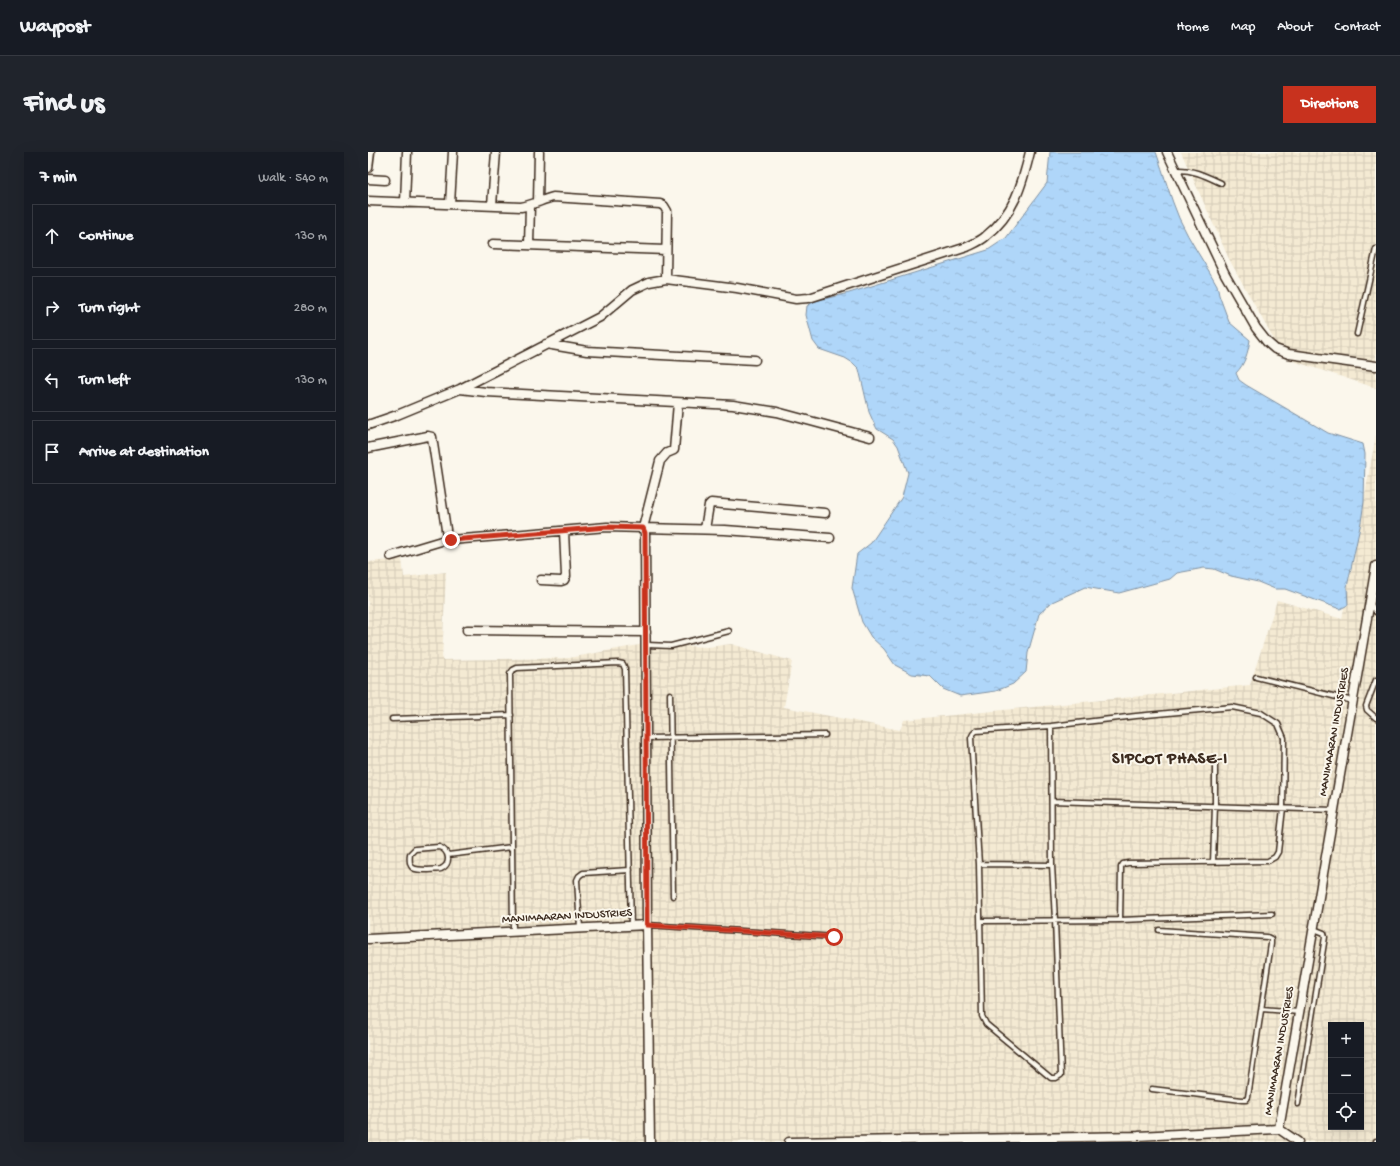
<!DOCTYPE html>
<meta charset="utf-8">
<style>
:root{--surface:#171b24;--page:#20242c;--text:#f1f3f6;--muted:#9ea1a6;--line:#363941;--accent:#c8321e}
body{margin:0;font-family:"Gochi Hand",sans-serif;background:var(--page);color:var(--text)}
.controls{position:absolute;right:12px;bottom:12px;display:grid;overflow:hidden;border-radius:0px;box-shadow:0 4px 16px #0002}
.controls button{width:36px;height:36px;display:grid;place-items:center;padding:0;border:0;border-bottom:1px solid var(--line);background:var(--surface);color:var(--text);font:20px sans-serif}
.stop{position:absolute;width:12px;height:12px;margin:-9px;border:3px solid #c8321e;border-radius:50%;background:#fff}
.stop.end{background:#c8321e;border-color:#fff;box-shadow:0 1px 4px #0008}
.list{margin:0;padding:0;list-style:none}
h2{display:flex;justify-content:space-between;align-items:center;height:52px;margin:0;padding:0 16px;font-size:17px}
h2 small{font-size:13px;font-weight:400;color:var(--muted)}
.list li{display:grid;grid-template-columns:26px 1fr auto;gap:12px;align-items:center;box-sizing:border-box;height:64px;margin:0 8px 8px;padding:0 8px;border:1px solid var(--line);border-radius:0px}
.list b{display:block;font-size:15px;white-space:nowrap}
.list em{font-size:13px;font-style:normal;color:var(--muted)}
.icon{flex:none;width:22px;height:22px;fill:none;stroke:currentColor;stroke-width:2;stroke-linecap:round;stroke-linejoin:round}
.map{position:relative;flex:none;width:1008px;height:990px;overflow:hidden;border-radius:0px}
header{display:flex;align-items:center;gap:24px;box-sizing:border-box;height:56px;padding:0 20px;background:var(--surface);border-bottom:1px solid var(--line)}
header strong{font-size:19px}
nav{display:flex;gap:22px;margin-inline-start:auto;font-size:14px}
.intro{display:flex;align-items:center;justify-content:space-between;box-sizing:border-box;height:96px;padding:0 24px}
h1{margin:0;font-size:28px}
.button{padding:10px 18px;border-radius:0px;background:var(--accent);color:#fff;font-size:14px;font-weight:700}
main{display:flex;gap:24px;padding:0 24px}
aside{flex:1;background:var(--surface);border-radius:0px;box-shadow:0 4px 16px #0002}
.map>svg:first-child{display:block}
</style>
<header>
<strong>Waypost</strong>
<nav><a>Home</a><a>Map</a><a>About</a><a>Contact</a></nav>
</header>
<div class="intro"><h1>Find us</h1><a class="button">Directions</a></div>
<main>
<aside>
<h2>7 min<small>Walk · 540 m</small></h2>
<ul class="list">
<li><svg class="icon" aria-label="ahead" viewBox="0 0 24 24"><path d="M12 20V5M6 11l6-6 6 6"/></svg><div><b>Continue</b></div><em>130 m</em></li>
<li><svg class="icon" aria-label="right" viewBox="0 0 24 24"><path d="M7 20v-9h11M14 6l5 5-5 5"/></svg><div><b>Turn right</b></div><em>280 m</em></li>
<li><svg class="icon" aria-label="left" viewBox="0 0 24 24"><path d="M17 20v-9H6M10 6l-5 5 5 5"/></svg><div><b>Turn left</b></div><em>130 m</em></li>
<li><svg class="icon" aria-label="arrive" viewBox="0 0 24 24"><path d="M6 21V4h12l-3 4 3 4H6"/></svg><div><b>Arrive at destination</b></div></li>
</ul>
</aside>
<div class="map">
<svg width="1008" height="990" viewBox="0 0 1008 990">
<defs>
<pattern id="industrial-grid" width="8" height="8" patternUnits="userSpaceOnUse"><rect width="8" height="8" fill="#f4ead3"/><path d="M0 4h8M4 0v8" fill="none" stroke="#d2c9b5"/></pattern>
<pattern id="water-ripples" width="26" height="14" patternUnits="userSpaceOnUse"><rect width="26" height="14" fill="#afd6f9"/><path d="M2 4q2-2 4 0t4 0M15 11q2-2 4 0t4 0" fill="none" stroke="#97b8d5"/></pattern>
</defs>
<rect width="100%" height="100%" fill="#fbf7ec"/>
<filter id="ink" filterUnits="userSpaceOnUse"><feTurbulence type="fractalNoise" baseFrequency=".025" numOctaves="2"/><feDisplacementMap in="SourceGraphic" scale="8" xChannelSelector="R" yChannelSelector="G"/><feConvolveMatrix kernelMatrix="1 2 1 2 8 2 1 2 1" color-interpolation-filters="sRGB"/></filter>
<g filter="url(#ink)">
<path fill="url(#industrial-grid)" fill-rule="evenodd" d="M813,0H1008V236L916,206L861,107Z
M1008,283V990H0V410L34,407L36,425L78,420L74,508L201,506L276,492L340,495L363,492L424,509L416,555L532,578L536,568L882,533L909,448L974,467ZM963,873H993V975H963Z"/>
<path fill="url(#water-ripples)" stroke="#8191a1" d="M682,0H788C796,22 802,45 811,66C822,90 837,111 849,133L851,143L861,170L882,188C880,200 877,212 868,221L871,228L878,233L960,281L995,292L997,302L996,350L993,370L979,435L980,453L972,457L917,437H907L890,430L863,424L846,417L836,416L809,421L802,427L751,441L717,435L684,450L671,462L660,501L658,520L645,532L628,539L592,544L575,537L562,524L544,522L527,513L516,497L503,485L494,470L484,436L489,402L503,391L534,345L540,321L530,294L525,287L509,277L505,269L501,260L491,217L485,211L477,206L451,197L445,189L438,163L439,154L447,149L481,141L620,98L638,86L679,31Z"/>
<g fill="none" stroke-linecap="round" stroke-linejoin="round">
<g stroke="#3b2a1e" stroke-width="7">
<path id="service" d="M808,18C824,17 838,24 853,31
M989,182L1008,97
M1002,451L1008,460
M279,493L303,494L361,479
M888,525L985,549
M1008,528L998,554L999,558L1008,566
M302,542L305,744
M24,567L143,563
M683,574L684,713L687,768L693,923L688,926H683L618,872L614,864L611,712L603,586L605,582L608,579L683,574L768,564L864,555L893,561L910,572L916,586L915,656L910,700L907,705L900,709L760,711L755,712L753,715L752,768
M279,586L457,583
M684,649L966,658
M71,695C81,698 84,712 73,717C70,718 64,717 60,718C46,718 40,718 42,702L47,697Z
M80,703L144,695
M845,710L847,654V608
M611,712L684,713
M612,769L752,768L904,762
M279,773L466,785
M212,776L209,728L211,724L215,721L262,718
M145,779L142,522L145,518L149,516L250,511L255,512L257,517L263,774
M894,857L931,860
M784,937L874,948H878L880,945L903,792V787L899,785L791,778
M930,952L957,785L956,781L946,777
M1008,990V989"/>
</g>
<g stroke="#3b2a1e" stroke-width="11">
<path id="minor" d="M799,0L857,122L888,176L899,190L907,197L921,202L1008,214
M0,16L2,0
M0,27L17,28
M0,49L153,55C164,53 174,48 185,45L292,52L296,54L299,59L298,127
M170,50L171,0
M37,51L39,0
M82,52L85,0
M124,53L128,0
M125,92L298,98
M161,93L162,53
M178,192L219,199L387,208
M92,237L118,240L365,253L409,260L502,285
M310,251L306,298L299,301L292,309L275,376L357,378L462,386
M0,273L29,263L92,237L232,165L264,138L281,130L298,127L369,136L428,147L441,146L599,95C605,92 613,89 618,84C646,62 654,33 662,0
M0,296L60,284L64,285L79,384L80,387L83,388L239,375L275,376L277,381L279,773
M337,377L341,353L343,351L457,361
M23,404L80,387
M173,428L193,429L196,428L198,424L196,379
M99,478L278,480
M0,787L279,773L282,990
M911,977L930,990
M421,990L770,984L911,977L1008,414"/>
</g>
<use href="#service" stroke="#fbf7ec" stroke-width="4"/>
<use href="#minor" stroke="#fbf7ec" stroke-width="8"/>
</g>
</g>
<g fill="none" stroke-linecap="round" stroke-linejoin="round" filter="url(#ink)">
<path stroke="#c8321e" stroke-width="5" d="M83,388L239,375L275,376L277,381L279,773L466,785"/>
</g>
<g text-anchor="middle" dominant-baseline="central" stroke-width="4" stroke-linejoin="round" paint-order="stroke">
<g font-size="12" fill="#3b2a1e" stroke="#fbf7ec">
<text transform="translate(967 580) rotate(-80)">MANIMAARAN INDUSTRIES</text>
<text transform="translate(199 765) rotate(-3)">MANIMAARAN INDUSTRIES</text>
<text transform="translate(912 899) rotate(-80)">MANIMAARAN INDUSTRIES</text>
</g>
<g font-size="16" font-weight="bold" letter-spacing="1" fill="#3b2a1e" stroke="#fbf7ec">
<text x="802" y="608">SIPCOT PHASE-I</text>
</g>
</g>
</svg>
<div class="controls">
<button>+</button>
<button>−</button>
<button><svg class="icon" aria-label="locate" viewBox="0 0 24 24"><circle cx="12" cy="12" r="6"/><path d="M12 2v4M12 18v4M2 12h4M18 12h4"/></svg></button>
</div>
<div class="stop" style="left:466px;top:785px"></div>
<div class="stop end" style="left:83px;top:388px"></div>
</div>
</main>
